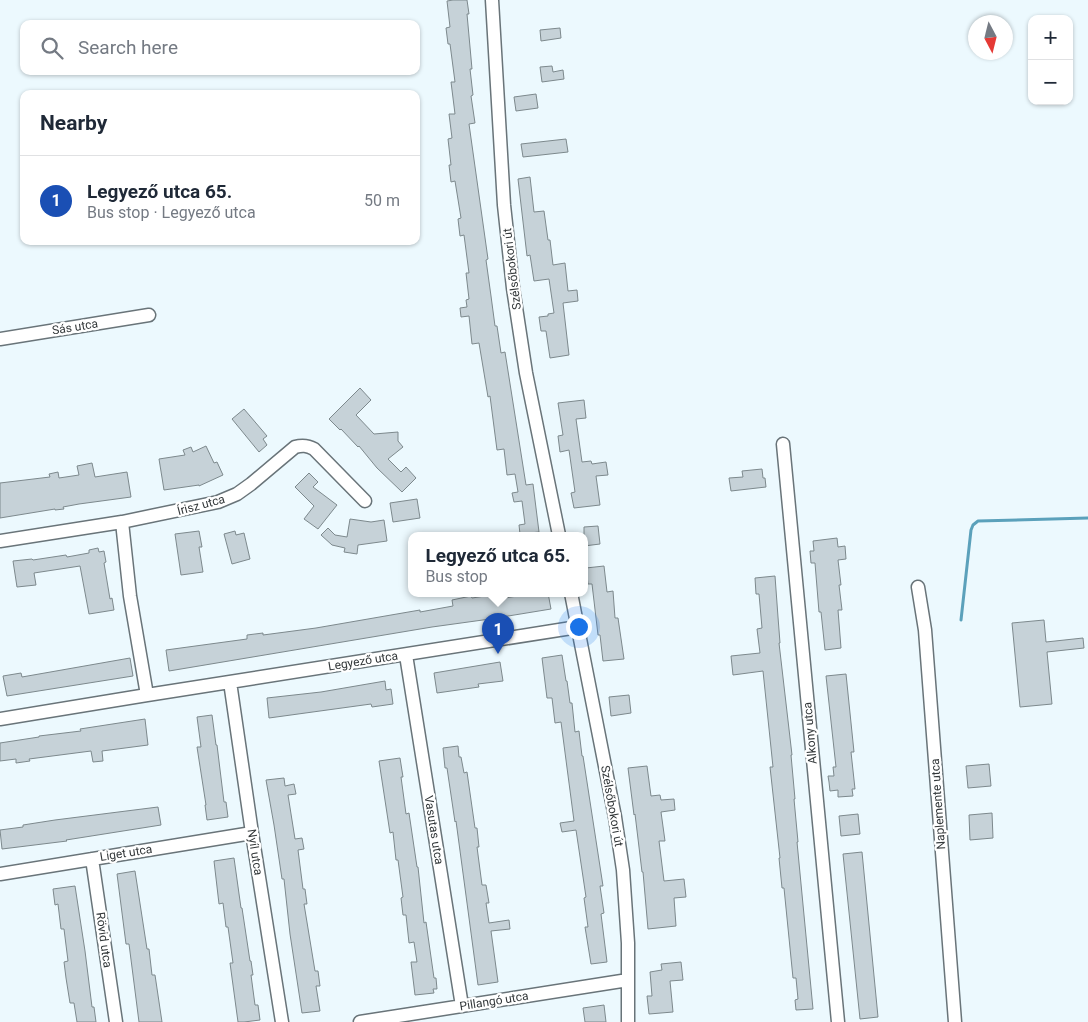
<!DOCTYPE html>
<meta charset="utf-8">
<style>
:root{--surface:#fff;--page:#f2f2f3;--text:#1f2937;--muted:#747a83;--line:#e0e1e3;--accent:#ea580c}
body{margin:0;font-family:Roboto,sans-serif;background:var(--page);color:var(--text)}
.controls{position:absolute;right:15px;top:15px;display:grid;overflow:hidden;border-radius:10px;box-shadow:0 1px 4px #0004}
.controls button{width:45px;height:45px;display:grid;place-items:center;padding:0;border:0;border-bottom:1px solid var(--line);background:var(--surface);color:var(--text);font:25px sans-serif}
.compass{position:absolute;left:968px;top:15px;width:45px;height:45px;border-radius:50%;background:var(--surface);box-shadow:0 1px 4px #0004;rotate:173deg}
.you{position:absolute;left:578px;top:626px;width:18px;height:18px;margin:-12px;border:4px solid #fff;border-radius:50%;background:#1a73e8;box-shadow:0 0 0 8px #1a73e833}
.badge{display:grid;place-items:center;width:32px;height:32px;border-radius:50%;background:var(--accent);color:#fff;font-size:16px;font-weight:700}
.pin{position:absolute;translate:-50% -41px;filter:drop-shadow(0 1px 2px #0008)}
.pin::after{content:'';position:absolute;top:26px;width:18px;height:15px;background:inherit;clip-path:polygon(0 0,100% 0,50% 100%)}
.popup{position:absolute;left:408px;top:532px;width:180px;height:65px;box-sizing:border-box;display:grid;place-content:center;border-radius:10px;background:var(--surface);filter:drop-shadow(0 1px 4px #0005);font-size:16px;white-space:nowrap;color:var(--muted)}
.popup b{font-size:19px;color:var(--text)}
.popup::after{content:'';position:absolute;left:50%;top:100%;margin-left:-10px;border:10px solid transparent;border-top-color:var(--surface)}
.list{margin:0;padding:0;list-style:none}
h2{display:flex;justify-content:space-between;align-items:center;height:65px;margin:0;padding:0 20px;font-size:21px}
h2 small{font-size:16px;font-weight:400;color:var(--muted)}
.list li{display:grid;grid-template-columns:32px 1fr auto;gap:15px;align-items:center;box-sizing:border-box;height:90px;padding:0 20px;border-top:1px solid var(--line)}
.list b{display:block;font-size:19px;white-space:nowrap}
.list p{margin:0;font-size:16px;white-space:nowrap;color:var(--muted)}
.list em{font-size:16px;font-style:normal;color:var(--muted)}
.icon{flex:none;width:28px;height:28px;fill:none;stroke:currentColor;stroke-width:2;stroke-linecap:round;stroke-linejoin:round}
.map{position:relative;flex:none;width:1088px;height:1022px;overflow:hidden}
.search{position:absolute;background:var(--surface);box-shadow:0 1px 4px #0004;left:20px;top:20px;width:400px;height:55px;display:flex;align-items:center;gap:12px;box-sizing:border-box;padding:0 18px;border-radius:10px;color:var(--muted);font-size:19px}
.panel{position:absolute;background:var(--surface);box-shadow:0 1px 4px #0004;left:20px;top:90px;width:400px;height:155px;border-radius:10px}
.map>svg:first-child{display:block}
</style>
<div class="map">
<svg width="1088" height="1022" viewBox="0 0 1088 1022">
<rect width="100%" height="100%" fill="#ecf9fe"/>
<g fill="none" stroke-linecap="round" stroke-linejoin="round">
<path stroke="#5ba1bb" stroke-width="3" d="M961,620L971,530L973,525L978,521L1088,518"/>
</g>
<path fill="#c6d2d8" stroke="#7d898d" d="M453,0H467L469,14H467L472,69H470L473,95L471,96L475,123L469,124L488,259L486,260L491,296L495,326H497L501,353L505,352L526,485L533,484L539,532L520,534L519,525L525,524L522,501L514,502L512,493L518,492L515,474L507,475L504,449L497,450L490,396L488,397L479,343L472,344L469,316L461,317L460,308L467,307L466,300L469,299L466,273H469L464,235L460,236L458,219L461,218L455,181L451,182L449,165H451L448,139L452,138L449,114H455L451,82H455L450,44H448L446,28L450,27L447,1Z
M560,28L561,38L541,41L540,30Z
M552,66L553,72L563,70L564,79L542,82L540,67Z
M536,94L538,108L516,111L514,97Z
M566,139L568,152L523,157L521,144Z
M530,177L534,212L544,211L548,240H550L553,265L565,263L568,291L577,290L578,301L563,303L569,355L550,358L546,331H541L539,317L548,316V314L554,313L549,279L534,281L530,255L527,256L518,179Z
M360,388L371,400L356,415L374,434L398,432V441L403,447L388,459L401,472L406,467L416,478L402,492L377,468L359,446L358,447L341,429L340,430L329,419Z
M584,400L586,418L576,419L582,462L591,461L592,464L606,462L608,475L596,476L600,505L574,508L571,493L575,492L569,450L560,452L558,436L563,435L558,403Z
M244,409L267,436L263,439L267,445L259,452L232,419Z
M206,446L214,463L217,462L223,475L199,486V485L164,490L159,459L185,455L183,450L191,447L193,452Z
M92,463L95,477L127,472L131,497L79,504L63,507L64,509L55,510V509L0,518V483L50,477L49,474L58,472L59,478L79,475L77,466Z
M762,469L763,478H765L766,487L731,491L729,478L743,477L742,471Z
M309,473L318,482L313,487L337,505L318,529L304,519L314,506L295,487Z
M417,499L420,518L393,522L390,503Z
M350,519L371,522L384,520L387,541L358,545L357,554L344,552L345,548L332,545L321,535L328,528L335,535L347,537Z
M598,526L600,544L584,546V527Z
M199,531L202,547H199L203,572L181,575L175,534Z
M235,531L236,535L244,533L250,559L232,564L224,534Z
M837,538L838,547L845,546L846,559L838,560L841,585H839L842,610H838L841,648L825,650L821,612H819L815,563H811L810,551H814L813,541Z
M98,548L99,552L104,551L106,562L104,563L110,599L112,598L114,610L89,614L80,566L34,573L36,585L17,587L13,561L32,559L33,560L66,555L67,557L89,553V550Z
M604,566L607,592L613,591L615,618H618L624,659L603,661L600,635H598L592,584H588L586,568Z
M775,576L778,617L780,643H779L792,755H791L795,799H794L798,842H797L813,1009L796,1010L795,1000L798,999L796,978H793L784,888H782L779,858H780L770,767H773L763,671L733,675L731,656L760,653L757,629L762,628L759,594H756L755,578Z
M535,593H548L551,609L490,619L432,627L169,671L166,650L247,639V635L263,633V635L316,628L420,610V612L453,606L452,600L471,596L472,598L498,594L499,599Z
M1044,620L1046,642L1083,638L1084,648L1047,652L1052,704L1020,707L1012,623Z
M562,655L566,681H567L570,703H572L575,732L579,731L582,756H583L603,886H600L604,913L601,914L607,962L591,964L585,927H588L584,898L586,897L576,830L562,832L560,823L574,821L561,722L555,723L552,698H547L542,658Z
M130,658L133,676L7,696L3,676L21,673L22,677Z
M500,662L503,681L478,684L479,687L437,693L434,673Z
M846,674L854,752H851L855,789H852L853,796L838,797V790L830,791L829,782L828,776H834L833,767H836L826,676Z
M385,681L386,690L391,689L393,704L372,707L371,704L269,718L267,698L321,692Z
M629,695L631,713L611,716L609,697Z
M212,715L216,745H217L224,802H226L228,817L207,820L205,805H206L197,747H201L197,717Z
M145,719L148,745L102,751L103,761L93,762L91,751L29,759L30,761L16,763V759L0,761V743L39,737V736L81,731L80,729Z
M458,746L459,757H461L464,773L467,772L475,828H477L479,847H477L482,885H486L489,903H486L489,923L509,920L510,929L491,931L498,982L478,985L456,821L455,822L447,768H445L443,748Z
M400,758L403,777H401L406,814L409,813L417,867H418L424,923L426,922L434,978H436L437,989H433L434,993L415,995L411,962H417L414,942L409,943L406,915H403L401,898L403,897L398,860H396L393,832L390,833L379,761Z
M989,764L991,786L968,788L966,766Z
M647,766L651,796L660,795L661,800L674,799L675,810L661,812L665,841H659L664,881L684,879L686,897L674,898L676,926L648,929L643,872H642L635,814L634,815L628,768Z
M284,778L285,786L294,784L296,794L288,795L295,839L302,838L304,849L298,850L303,889H305L307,904H304L315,971H318L320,986H316L320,1011L302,1013L290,934L284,879H282L274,825L266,780Z
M158,807L161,825L66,840L67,841L2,849L0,830L23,827V825L55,820Z
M992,813L993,838L970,840L969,815Z
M858,814L860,834L841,836L839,816Z
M862,852L878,1017L860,1019L843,854Z
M234,858L241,908H242L250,961H251L253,975H251L255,1005H258L260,1020L244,1022H238L230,963H233L228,927H226L223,903L219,904L214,861Z
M135,871L147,949H149L152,975H155L162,1022H139L129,944H126L117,874Z
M75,886L85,951L92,1007H94L96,1022H77L74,1003H70L66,978L64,962L68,961L64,929H61L58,904L55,905L53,889Z
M681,962L683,980L670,981L673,1012L649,1014L647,996H652L650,972L662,970L661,964Z
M604,1005L606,1022H585L583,1008Z"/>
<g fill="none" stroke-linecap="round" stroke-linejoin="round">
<g stroke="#697479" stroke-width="15">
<path id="minor" d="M492,0L504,205L513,288L526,373L559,535
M0,339L149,315
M783,444L838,1022
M122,522L130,596L147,695
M0,541L122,522L218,502L237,494L251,484L295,447C302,445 307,445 314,449L365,501
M918,587L925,630L955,1022
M571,593L615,817L623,870L628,943V1022
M406,655L462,1006
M230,682L252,833L282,1022
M0,719L147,695L578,627
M92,859L116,1022
M0,874L252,833
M360,1022L628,980"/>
</g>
<use href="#minor" stroke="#fff" stroke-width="12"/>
</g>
<g text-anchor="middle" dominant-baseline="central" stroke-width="4.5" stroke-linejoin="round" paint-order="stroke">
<g font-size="12" fill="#323739" stroke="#fff">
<text transform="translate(512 269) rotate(-97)">Szélsőbokori út</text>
<text transform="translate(75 327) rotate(-9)">Sás utca</text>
<text transform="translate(201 505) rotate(-15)">Írisz utca</text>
<text transform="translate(363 661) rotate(-9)">Legyező utca</text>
<text transform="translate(810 733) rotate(-95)">Alkony utca</text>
<text transform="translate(938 804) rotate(-94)">Naplemente utca</text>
<text transform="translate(612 806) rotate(80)">Szélsőbokori út</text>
<text transform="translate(434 830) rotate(81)">Vasutas utca</text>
<text transform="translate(255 852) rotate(81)">Nyíl utca</text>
<text transform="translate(126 853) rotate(-9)">Liget utca</text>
<text transform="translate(104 940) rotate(82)">Rövid utca</text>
<text transform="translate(494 1001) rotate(-9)">Pillangó utca</text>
</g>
</g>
</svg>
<div class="controls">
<button>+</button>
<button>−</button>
</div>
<svg class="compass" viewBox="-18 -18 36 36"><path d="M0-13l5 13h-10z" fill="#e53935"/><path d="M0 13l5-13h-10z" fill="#747a83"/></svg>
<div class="you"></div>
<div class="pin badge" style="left:498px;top:654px;background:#1a4fb4">1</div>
<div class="popup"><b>Legyező utca 65.</b>Bus stop</div>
<div class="search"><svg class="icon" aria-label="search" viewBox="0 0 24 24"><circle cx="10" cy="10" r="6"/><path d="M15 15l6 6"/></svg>Search here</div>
<section class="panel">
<h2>Nearby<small></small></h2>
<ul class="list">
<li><span class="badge" style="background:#1a4fb4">1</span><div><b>Legyező utca 65.</b><p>Bus stop · Legyező utca</p></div><em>50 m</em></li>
</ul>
</section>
</div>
